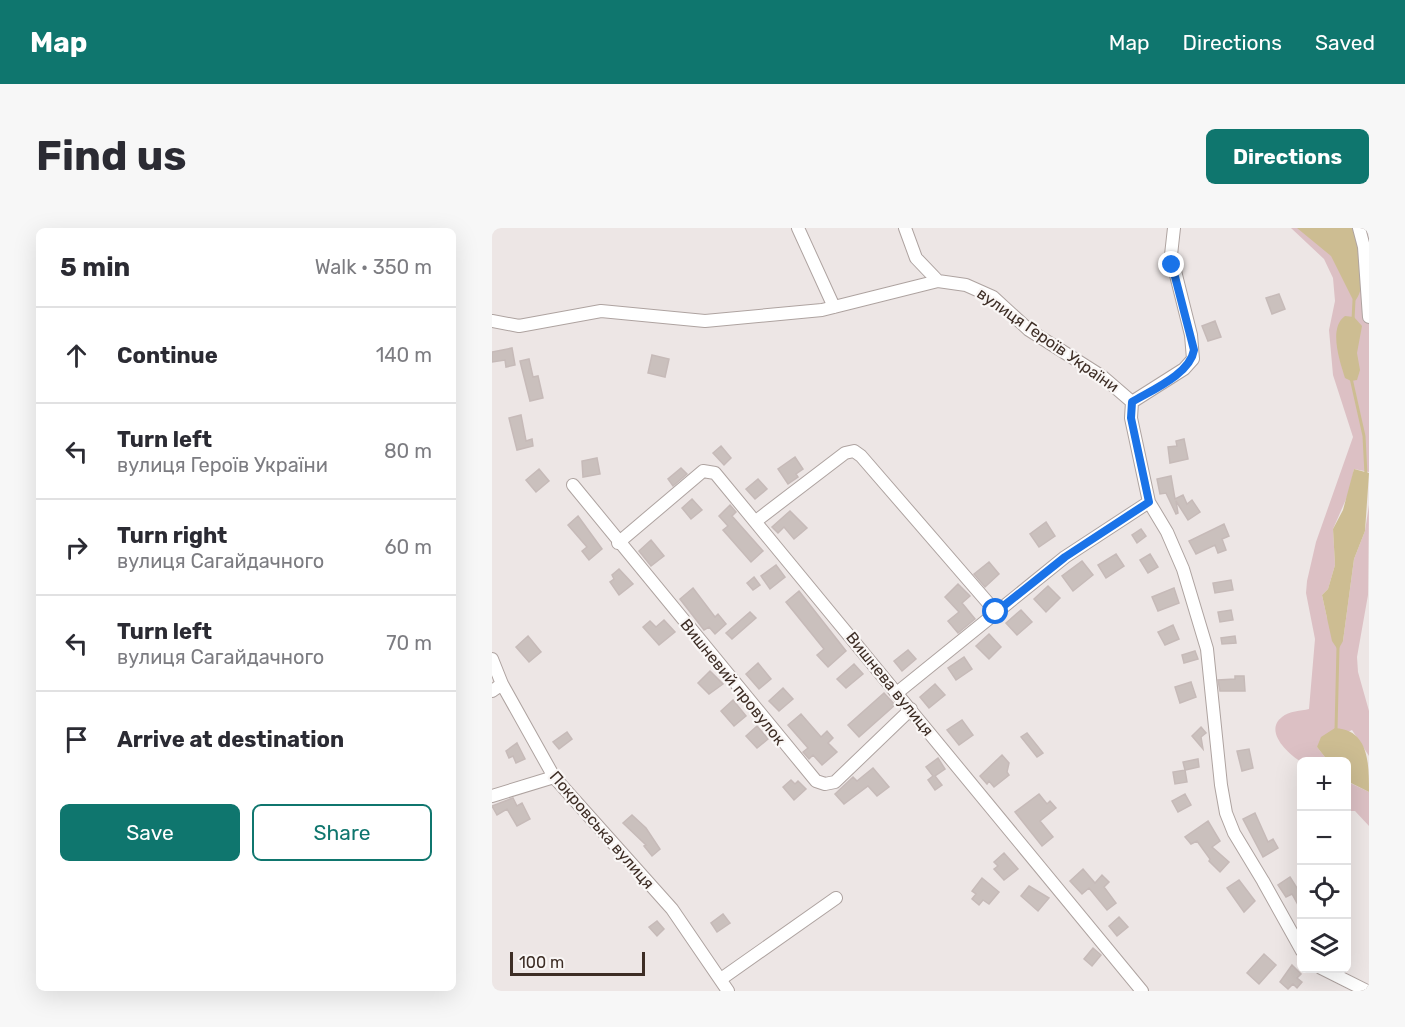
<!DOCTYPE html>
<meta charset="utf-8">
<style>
:root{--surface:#fff;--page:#f7f7f7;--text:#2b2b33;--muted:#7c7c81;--line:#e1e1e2;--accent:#0f766e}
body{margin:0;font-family:Rubik,sans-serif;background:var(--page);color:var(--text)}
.controls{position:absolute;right:18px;bottom:18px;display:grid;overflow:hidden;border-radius:9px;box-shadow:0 6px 24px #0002}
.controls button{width:54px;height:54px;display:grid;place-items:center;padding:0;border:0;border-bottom:2px solid var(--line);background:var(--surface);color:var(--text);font:30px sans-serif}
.scale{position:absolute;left:18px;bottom:15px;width:135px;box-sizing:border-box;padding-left:6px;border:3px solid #3d2d25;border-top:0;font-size:16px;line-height:21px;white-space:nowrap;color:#3d2d25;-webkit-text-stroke:4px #f9f6f5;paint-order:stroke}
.stop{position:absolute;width:18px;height:18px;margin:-14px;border:4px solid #1a73e8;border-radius:50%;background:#fff}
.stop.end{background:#1a73e8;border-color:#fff;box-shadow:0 2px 6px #0008}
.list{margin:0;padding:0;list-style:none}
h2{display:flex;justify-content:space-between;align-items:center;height:78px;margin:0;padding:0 24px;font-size:26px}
h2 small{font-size:20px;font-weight:400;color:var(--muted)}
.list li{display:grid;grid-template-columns:39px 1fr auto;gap:18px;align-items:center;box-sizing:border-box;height:96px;padding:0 24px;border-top:2px solid var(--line)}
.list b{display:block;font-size:22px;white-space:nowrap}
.list p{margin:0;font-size:20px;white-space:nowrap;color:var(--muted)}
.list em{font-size:20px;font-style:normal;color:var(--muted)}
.actions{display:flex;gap:12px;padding:18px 24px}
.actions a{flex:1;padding:14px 0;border:2px solid var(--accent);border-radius:9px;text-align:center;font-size:21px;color:var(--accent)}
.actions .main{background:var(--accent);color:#fff}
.icon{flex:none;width:33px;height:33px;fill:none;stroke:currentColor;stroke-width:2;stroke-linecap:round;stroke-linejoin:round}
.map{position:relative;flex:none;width:877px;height:763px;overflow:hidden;border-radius:9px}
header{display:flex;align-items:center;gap:36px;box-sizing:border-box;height:84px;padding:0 30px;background:var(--accent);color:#fff}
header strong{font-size:28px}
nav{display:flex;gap:33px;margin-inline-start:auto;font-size:21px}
.intro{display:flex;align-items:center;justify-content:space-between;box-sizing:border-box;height:144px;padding:0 36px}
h1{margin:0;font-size:42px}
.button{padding:15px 27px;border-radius:9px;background:var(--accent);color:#fff;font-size:21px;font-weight:700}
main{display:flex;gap:36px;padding:0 36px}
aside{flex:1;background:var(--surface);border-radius:9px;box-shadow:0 6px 24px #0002}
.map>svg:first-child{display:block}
</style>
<header>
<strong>Map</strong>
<nav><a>Map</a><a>Directions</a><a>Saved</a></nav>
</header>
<div class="intro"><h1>Find us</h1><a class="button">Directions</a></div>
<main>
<aside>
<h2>5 min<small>Walk · 350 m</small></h2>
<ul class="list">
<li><svg class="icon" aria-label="ahead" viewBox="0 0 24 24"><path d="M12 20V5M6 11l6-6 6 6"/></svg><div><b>Continue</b></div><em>140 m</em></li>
<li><svg class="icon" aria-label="left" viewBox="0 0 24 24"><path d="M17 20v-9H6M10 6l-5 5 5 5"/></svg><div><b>Turn left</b><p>вулиця Героїв України</p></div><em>80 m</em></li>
<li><svg class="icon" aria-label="right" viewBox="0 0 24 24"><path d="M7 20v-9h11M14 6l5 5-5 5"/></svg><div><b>Turn right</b><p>вулиця Сагайдачного</p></div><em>60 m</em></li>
<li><svg class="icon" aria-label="left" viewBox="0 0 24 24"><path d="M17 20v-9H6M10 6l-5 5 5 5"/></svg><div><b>Turn left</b><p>вулиця Сагайдачного</p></div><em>70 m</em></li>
<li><svg class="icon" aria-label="arrive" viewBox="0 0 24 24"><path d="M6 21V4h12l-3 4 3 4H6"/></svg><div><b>Arrive at destination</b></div></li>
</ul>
<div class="actions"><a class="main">Save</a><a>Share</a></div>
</aside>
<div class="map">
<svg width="877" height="763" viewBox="0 0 877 763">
<rect width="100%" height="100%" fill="#ede6e5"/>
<path fill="#dcc0c4" d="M799,0H867L877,89V244L862,241L858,262L841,301L843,337L836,361L830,367L835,390L851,413L862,331L873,303L877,277L876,367L865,429L866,444L877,483V528L860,502L825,519L836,533C828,534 815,536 808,533C795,525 772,503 790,489C797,483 809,483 817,481L823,411L814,365L815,353L824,314L861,209L841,147L837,102L843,73L841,50L832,31Z
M854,553L877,564V598L863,583H855Z"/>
<path fill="#cdbd92" d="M805,0H862C868,19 877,59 862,74L839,28Z
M853,88L862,89L870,98L865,125L868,142L865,152L859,153L853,150C848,134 836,100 853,88Z
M862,241L877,245L873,303L862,331L851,413L846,422L840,413L830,367L836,361L843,337L841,301L851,282Z
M843,500C877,502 877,535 877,564L855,553L854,534L836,533L825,519L829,509Z"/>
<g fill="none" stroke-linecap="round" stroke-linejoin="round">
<path stroke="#cdbd92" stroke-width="3" d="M861,92L862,72
M859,150L872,208L874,247
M844,502L846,419"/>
</g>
<path fill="#cac0bd" stroke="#c6bab8" stroke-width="1.5" d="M787,66L793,81L780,86L774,70Z
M723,93L729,109L716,113L710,98Z
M20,120L23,137L14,139L13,132L0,134V124Z
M160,127L177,131L173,149L156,145Z
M37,131L41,149L46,148L51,170L38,173L28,133Z
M29,187L34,213L40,211L41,218L25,222L17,190Z
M692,211L696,231L678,235L676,219L685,218L684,213Z
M229,218L239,230L232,237L221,225Z
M303,229L311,241L304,246L306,249L296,256L286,241Z
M105,230L108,246L91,249L90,233Z
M189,240L195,246L181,258L176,251Z
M47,241L57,253L44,264L34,252Z
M679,248L683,271L691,267L695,276L700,272L708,284L696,292L684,273L686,285L684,286L674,265L668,266L665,251Z
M266,251L275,261L263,271L254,261Z
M200,271L210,282L199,291L190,280Z
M238,277L244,284L240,288L271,323L259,334L231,302L236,298L227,288Z
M298,283L315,300L302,311L292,299L286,305L280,299Z
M86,288L110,321L97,332L90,323L95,319L76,297Z
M554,294L563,308L547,319L538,306Z
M732,296L737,308L730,311L734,322L726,325L723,317L704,326L697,313Z
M649,301L654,308L645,315L640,307Z
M159,312L172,328L159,338L147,323Z
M624,326L632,338L614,350L606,337Z
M658,326L666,339L656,345L648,332Z
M590,333L601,347L581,363L570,348Z
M497,334L507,346L493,359L482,346Z
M284,337L293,349L278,361L269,348Z
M127,341L141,356L127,367L118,354L122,351L120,347Z
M262,349L268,357L261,362L255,355Z
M739,352L741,362L723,365L721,355Z
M466,356L478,368L470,375L483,391L466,405L456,393L467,384L453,369Z
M556,358L568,370L554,384L542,371Z
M201,360L223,389L226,386L234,396L223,406L217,399L212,402L188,371Z
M682,360L687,375L666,383L660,369Z
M307,363L354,423L336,439L325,427L332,421L294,374Z
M529,382L540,394L525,407L514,395Z
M739,382L741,392L728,394L726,384Z
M258,384L264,390L240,411L234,405Z
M172,392L183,404L167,417L151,399L158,393L164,399Z
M681,397L687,411L673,417L666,404Z
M497,406L509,419L497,431L484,418Z
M36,408L49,424L37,434L24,419Z
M743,408L744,415L730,416L729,410Z
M416,422L424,431L410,443L402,433Z
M703,423L706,431L692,435L690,427Z
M472,429L480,441L464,452L456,440Z
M266,435L279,451L267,461L254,446Z
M362,436L371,446L354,460L345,451Z
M218,443L231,456L217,466L206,455Z
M743,448H752L753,463H728L726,452L743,451Z
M699,454L704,469L688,475L683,459Z
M443,456L453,467L437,480L428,469Z
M291,460L301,471L287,483L277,473Z
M392,465L403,477L367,509L356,497Z
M241,472L254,488L242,498L229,483Z
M309,486L329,509L335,503L341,510L336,515L345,524L330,537L321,527L317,531L311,524L316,520L296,497Z
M470,492L481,507L467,517L455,502Z
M265,498L276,511L265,520L254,508Z
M709,499L714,505L709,509L711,521L700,508Z
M75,504L80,511L67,521L61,514Z
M535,505L551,525L545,529L529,509Z
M25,515L33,531L24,535L21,528L17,530L14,523Z
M757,521L761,540L750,543L745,523Z
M510,527L517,535L515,544L517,547L502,559L497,553L495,556L488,548Z
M446,530L453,541L443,548L450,557L443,562L436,552L441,548L434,539Z
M706,531L707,539L693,542L691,534Z
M381,540L397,559L385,568L376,558L352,576L343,566L361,549L365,553Z
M693,542L695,554L683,556L681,544Z
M299,552L303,556L306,553L314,561L302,572L291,559Z
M547,566L555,576L558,573L564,580L548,593L561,609L550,618L523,584Z
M693,566L699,577L686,584L680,573Z
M21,570L25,578L30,575L38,591L25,598L15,581L5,587L0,578Z
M763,585L776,614L781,611L786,620L771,629L751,591Z
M140,587L154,600L168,621L160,628L152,618L154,617L131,595Z
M716,593L728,613L720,619L737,634L728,644L717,633L718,631L705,613L699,616L693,609Z
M512,625L526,641L512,652L502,641L506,638L502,634Z
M591,641L603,655L610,647L617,654L612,659L624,675L615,682L597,660L590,666L578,653Z
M798,649L810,668V684L800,666L794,669L786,657Z
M490,650L507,664L497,676L491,672L487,677L480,671L484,666L480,663Z
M747,652L763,673L752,684L735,660Z
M537,658L557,670L546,683L529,668Z
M231,686L238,695L225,704L219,695Z
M627,689L636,699L625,708L617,698Z
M165,693L172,701L165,708L157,699Z
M601,720L609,727L600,738L592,731Z
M772,726L784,737L767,756L755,745Z
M800,737L809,746L805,750L810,754L805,760L801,756L796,761L788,754Z"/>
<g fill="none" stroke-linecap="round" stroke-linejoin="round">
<g stroke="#aea3a0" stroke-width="14">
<path id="minor" d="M306,0L342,79
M413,0L424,30L446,53
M867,0L872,19L877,89
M0,93L27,98L109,83L213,93L330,82L446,53L474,57L501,69L537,102L611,149L640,174L639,190L657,274L675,304L691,341L715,421L729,557L734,585L742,605L771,653L810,723
M640,174L692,141L701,131L699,107L679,27L682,0
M81,257L324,553L333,556L343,554L419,481
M264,293L353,225L362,223L369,228L504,384
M126,315L211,243L223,245L650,763
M0,431L10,456L62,549L180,681L236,763
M0,463L10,456
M406,464L573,329L657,274
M0,568L62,549
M829,740L875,763
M229,751L344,670"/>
</g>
<use href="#minor" stroke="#fff" stroke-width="12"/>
</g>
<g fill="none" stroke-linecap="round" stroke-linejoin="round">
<path stroke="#1a73e8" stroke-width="8" d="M504,384L573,329L657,274L639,190L640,174C660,162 698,146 702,122L680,37"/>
</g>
<g text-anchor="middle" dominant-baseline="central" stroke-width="4.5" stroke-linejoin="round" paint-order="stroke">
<g font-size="16" fill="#3d2d25" stroke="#f9f6f5">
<text transform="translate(556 112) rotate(35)">вулиця Героїв України</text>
<text transform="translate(241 454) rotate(51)">Вишневий провулок</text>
<text transform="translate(398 456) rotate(51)">Вишнева вулиця</text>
<text transform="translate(110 602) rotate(49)">Покровська вулиця</text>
</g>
</g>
</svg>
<div class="controls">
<button>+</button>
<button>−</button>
<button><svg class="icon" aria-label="locate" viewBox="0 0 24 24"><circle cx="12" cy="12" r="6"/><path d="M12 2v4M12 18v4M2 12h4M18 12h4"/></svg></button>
<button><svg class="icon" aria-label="layers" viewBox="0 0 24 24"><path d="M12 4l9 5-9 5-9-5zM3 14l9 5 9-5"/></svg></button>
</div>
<div class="scale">100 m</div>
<div class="stop" style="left:504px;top:384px"></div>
<div class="stop end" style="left:680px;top:37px"></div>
</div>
</main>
